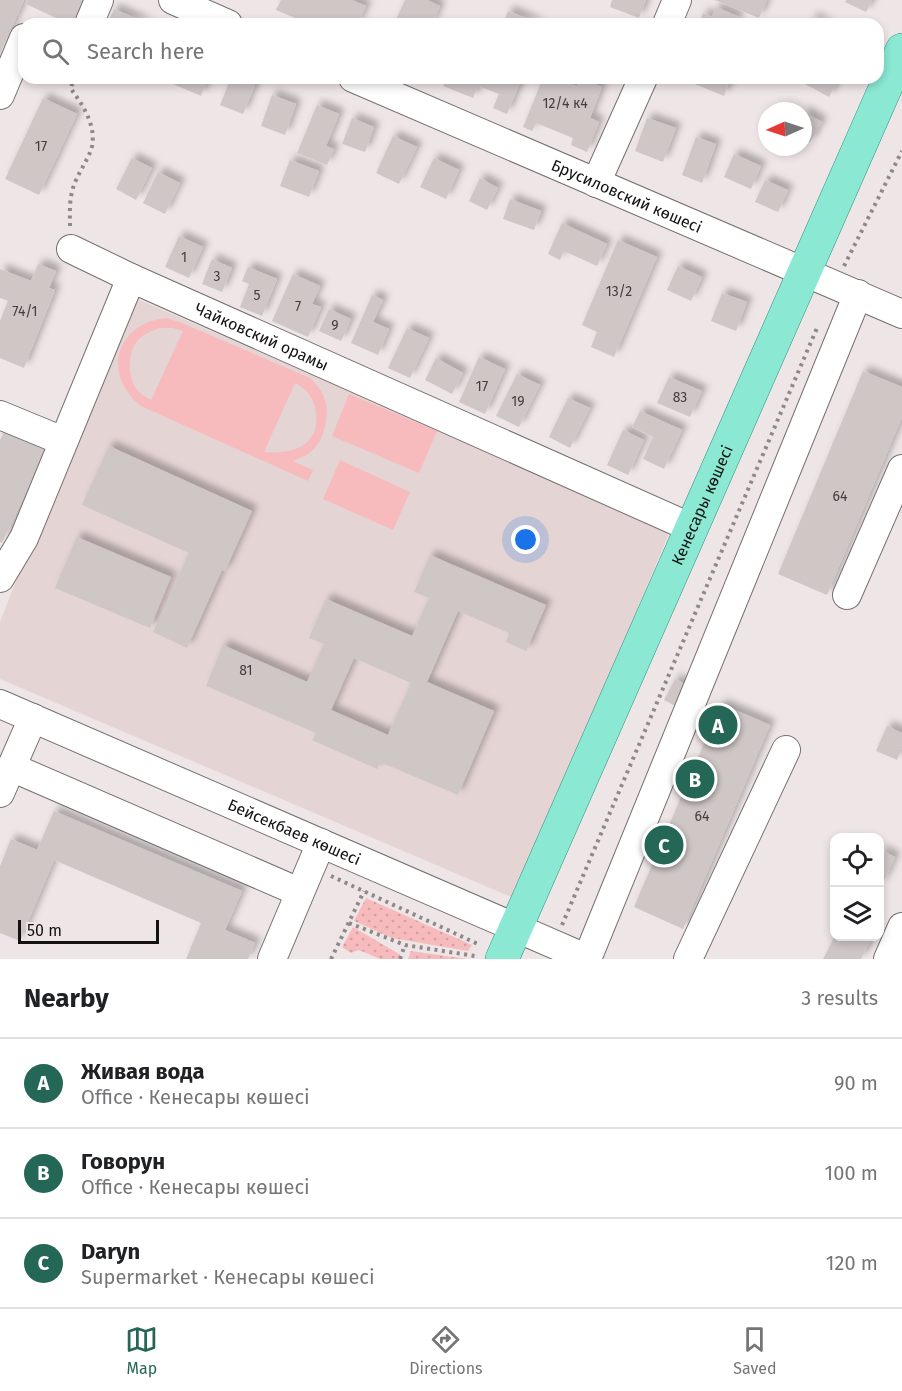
<!DOCTYPE html>
<meta charset="utf-8">
<style>
:root{--surface:#fff;--page:#f2f2f2;--text:#202124;--muted:#757577;--line:#e0e0e0;--accent:#256756}
body{margin:0;font-family:"Fira Sans",sans-serif;background:var(--page);color:var(--text)}
.controls{position:absolute;right:18px;bottom:18px;display:grid;overflow:hidden;border-radius:12px;box-shadow:0 3px 9px #0003}
.controls button{width:54px;height:54px;display:grid;place-items:center;padding:0;border:0;border-bottom:2px solid var(--line);background:var(--surface);color:var(--text);font:30px sans-serif}
.compass{position:absolute;left:758px;top:102px;width:54px;height:54px;border-radius:50%;background:var(--surface);box-shadow:0 3px 9px #0003;rotate:267deg}
.scale{position:absolute;left:18px;bottom:15px;width:141px;box-sizing:border-box;padding-left:6px;border:3px solid #141111;border-top:0;font-size:16px;line-height:21px;white-space:nowrap;color:#141111;-webkit-text-stroke:4px #eee5e6;paint-order:stroke}
.you{position:absolute;left:526px;top:540px;width:21px;height:21px;margin:-15px;border:4px solid #fff;border-radius:50%;background:#1a73e8;box-shadow:0 0 0 9px #1a73e833}
.badge{display:grid;place-items:center;width:39px;height:39px;border-radius:50%;background:var(--accent);color:#fff;font-size:20px;font-weight:700}
.pin{position:absolute;translate:-50% -50%;border:3px solid #fff;box-shadow:0 2px 6px #0006}
.list{margin:0;padding:0;list-style:none}
h2{display:flex;justify-content:space-between;align-items:center;height:78px;margin:0;padding:0 24px;font-size:26px}
h2 small{font-size:20px;font-weight:400;color:var(--muted)}
.list li{display:grid;grid-template-columns:39px 1fr auto;gap:18px;align-items:center;box-sizing:border-box;height:90px;padding:0 24px;border-top:2px solid var(--line)}
.list b{display:block;font-size:22px;white-space:nowrap}
.list p{margin:0;font-size:20px;white-space:nowrap;color:var(--muted)}
.list em{font-size:20px;font-style:normal;color:var(--muted)}
.icon{flex:none;width:33px;height:33px;fill:none;stroke:currentColor;stroke-width:2;stroke-linecap:round;stroke-linejoin:round}
.map{position:relative;flex:none;width:902px;height:959px;overflow:hidden}
.search{position:absolute;background:var(--surface);box-shadow:0 3px 9px #0003;left:18px;right:18px;top:18px;height:66px;display:flex;align-items:center;gap:15px;box-sizing:border-box;padding:0 21px;border-radius:18px;color:var(--muted);font-size:22px}
.sheet{height:348px;background:var(--surface)}
nav{display:flex;justify-content:space-around;align-items:center;box-sizing:border-box;height:84px;border-top:2px solid var(--line);background:var(--surface);font-size:16px;color:var(--muted)}
nav a{display:grid;justify-items:center;gap:3px}
nav .on{color:var(--accent)}
.map>svg:first-child{display:block}
</style>
<div class="map">
<svg width="902" height="959" viewBox="0 0 902 959">
<defs>
<pattern id="grass-dots" width="8" height="8" patternUnits="userSpaceOnUse" patternTransform="scale(1.5)"><rect width="8" height="8" fill="#f7bbbd"/><path d="M2 2h.1M6 6h.1" fill="none" stroke="#d3a0a1" stroke-width="1.8" stroke-linecap="round"/></pattern>
<filter id="shadow"><feDropShadow dx="5.5" dy="-5.5" stdDeviation="3" flood-color="#0004"/></filter>
</defs>
<rect width="100%" height="100%" fill="#eee5e6"/>
<path fill="#e5d4d4" d="M128,295L670,531L516,899L0,679V622Z"/>
<path fill="url(#grass-dots)" d="M366,898L472,945L468,951L392,938L354,921Z
M353,927L401,955L398,959H380L359,950L351,953L342,947Z
M411,951L467,959H408Z"/>
<path fill="#f7bbbd" fill-rule="evenodd" d="M167,318L182,323L310,378C328,394 330,412 323,433C321,440 318,445 313,450C307,456 300,458 293,461L313,470L308,481L141,406C101,375 116,322 167,318ZM160,328H173L183,331L151,400C147,397 142,395 139,392C127,379 126,352 139,339C145,333 152,331 160,328ZM295,383C308,390 314,398 316,413C320,446 292,455 264,452Z
M349,394L437,431L419,473L332,436Z
M340,460L410,492L393,530L323,499Z"/>
<path fill="#cfc6c6" fill-rule="evenodd" filter="url(#shadow)" d="M0,0H24L0,54Z
M28,0H93L81,24H69L26,4Z
M281,0H352L366,6L358,24H309L276,10Z
M405,0H427L440,6L432,24H394Z
M612,0H646L639,18L610,7Z
M715,0H767L759,18Z
M846,0H872L866,12L845,2Z
M716,7L739,17L735,24H699L703,13L712,17Z
M114,9L148,24H107Z
M508,11L540,24H503Z
M812,17L829,24H809Z
M159,78H208L201,96Z
M231,78H237L255,85L243,114L220,105Z
M447,78H522L507,114L493,108L499,94L478,86L473,98L443,86Z
M543,78H558L577,86L580,78L602,87L590,118L599,122L587,152L571,145L573,138L536,123L532,131L523,127Z
M680,78H719L729,82L724,96Z
M794,78H839L829,97Z
M272,95L296,104L285,135L261,126Z
M43,98L77,114L39,195L5,179Z
M317,105L339,114L326,146L334,149L327,165L297,153Z
M803,111L822,122L810,142L803,138Z
M352,118L374,127L365,152L342,144Z
M647,118L676,128L663,162L635,151Z
M393,136L417,147L399,184L376,173Z
M696,137L716,144L702,183L682,175Z
M734,154L761,166L751,189L724,177Z
M132,158L152,168L136,200L116,189Z
M434,158L459,170L446,199L420,187Z
M290,160L319,171L309,197L280,186Z
M158,172L180,183L165,214L143,203Z
M480,178L498,188L487,210L469,201Z
M765,180L788,190L778,212L755,202Z
M510,199L541,211L534,230L503,219Z
M562,223L607,244L597,266L564,251L560,260L548,254Z
M179,236L203,247L189,278L165,267Z
M618,240L657,257L614,357L591,347L597,332L582,325Z
M212,259L232,268L222,292L202,284Z
M38,264L56,271L49,288L55,290L24,368L0,358V321L8,301L0,298V269L31,281Z
M678,266L702,277L691,301L667,290Z
M248,267L277,279L262,316L240,307L249,284L242,281Z
M293,274L320,286L312,304L321,307L308,337L272,321Z
M722,293L747,302L736,331L711,321Z
M372,295L383,300L373,322L389,329L378,355L351,343Z
M329,309L351,319L341,341L319,331Z
M407,328L429,338L410,378L388,368Z
M479,357L505,369L485,414L459,402Z
M436,358L463,373L452,394L425,380Z
M863,371L902,387V417L827,595L778,574Z
M517,374L540,385L519,427L496,416Z
M669,377L702,391L690,417L657,403Z
M568,398L590,408L570,448L549,437Z
M640,411L682,430L664,469L643,459L653,437L632,427Z
M7,426L48,445L2,543L0,542V440Z
M623,430L644,440L628,475L607,465Z
M109,446L252,511L225,571L222,570L187,648L153,632L189,553L82,505Z
M77,537L171,577L150,628L55,588Z
M430,555L546,605L526,651L506,642L509,633L458,611L427,682L494,711L458,795L380,762L377,769L312,740L316,733L206,686L223,645L307,682L324,644L309,638L326,599L412,636L429,598L414,592ZM354,658L411,683L388,735L331,710Z
M675,679L696,690L685,711L664,700Z
M721,704L770,725L683,929L634,907Z
M887,726L902,733V747L897,760L876,751Z
M54,811L242,891L225,930L255,943L248,959H186L201,923L54,860L20,941L0,933V866L11,839L37,850Z
M880,850L895,857L882,885L880,884Z
M835,936H861L870,941L861,959H823Z"/>
<g fill="none" stroke-linecap="round" stroke-linejoin="round">
<g stroke="#776f6f" stroke-width="30">
<g id="minor">
<path d="M173,0L228,24"/>
<path d="M89,24L99,0"/>
<path d="M667,24L677,0"/>
<path id="s1" d="M353,78L902,314"/>
<path d="M0,95L24,38"/>
<path d="M596,183L643,78"/>
<path d="M71,249L131,278"/>
<path d="M0,415L63,441"/>
<path id="s2" d="M0,578L24,538L131,278L692,528"/>
<path d="M847,595L902,469"/>
<path id="s3" d="M0,704L588,959"/>
<path d="M11,767L299,892"/>
<path d="M0,793L33,718"/>
<path d="M272,959L321,843"/>
<path d="M587,959L858,294"/>
<path d="M688,959L786,750"/>
<path d="M888,959L902,927"/>
</g>
</g>
<g stroke="#2e937c" stroke-width="34">
<g id="major">
<path id="s4" d="M502,959L902,50"/>
</g>
</g>
<path stroke="#8f8889" stroke-width="4" stroke-dasharray="3 4.5" stroke-linecap="butt" d="M70,226C70,213 69,201 73,188C77,175 86,163 91,150C98,128 83,105 71,89L73,78
M844,266L902,151
M331,876L480,945
M349,923L405,945L475,956
M562,925L817,328
M331,959L364,891
M400,959L405,945"/>
<use href="#minor" stroke="#fff" stroke-width="28"/>
<use href="#major" stroke="#8ae8d3" stroke-width="33"/>
</g>
<g text-anchor="middle" dominant-baseline="central" stroke-width="5" stroke-linejoin="round" paint-order="stroke">
<g font-size="14" fill="#433e3e">
<text x="565" y="103">12/4 к4</text>
<text x="41" y="146">17</text>
<text x="184" y="257">1</text>
<text x="217" y="276">3</text>
<text x="619" y="291">13/2</text>
<text x="257" y="295">5</text>
<text x="298" y="306">7</text>
<text x="25" y="311">74/1</text>
<text x="335" y="325">9</text>
<text x="482" y="386">17</text>
<text x="680" y="397">83</text>
<text x="518" y="401">19</text>
<text x="840" y="496">64</text>
<text x="246" y="670">81</text>
<text x="702" y="816">64</text>
</g>
<g font-size="16" fill="#141111" stroke="#eee5e6">
<text stroke="none"><textPath href="#s1" startOffset="298">Брусиловский көшесі</textPath></text>
<text stroke="none"><textPath href="#s2" startOffset="471">Чайковский орамы</textPath></text>
<text stroke="none"><textPath href="#s4" startOffset="496">Кенесары көшесі</textPath></text>
<text stroke="none"><textPath href="#s3" startOffset="321">Бейсекбаев көшесі</textPath></text>
</g>
</g>
</svg>
<div class="controls">
<button><svg class="icon" aria-label="locate" viewBox="0 0 24 24"><circle cx="12" cy="12" r="6"/><path d="M12 2v4M12 18v4M2 12h4M18 12h4"/></svg></button>
<button><svg class="icon" aria-label="layers" viewBox="0 0 24 24"><path d="M12 4l9 5-9 5-9-5zM3 14l9 5 9-5"/></svg></button>
</div>
<svg class="compass" viewBox="-18 -18 36 36"><path d="M0-13l5 13h-10z" fill="#e53935"/><path d="M0 13l5-13h-10z" fill="#757577"/></svg>
<div class="scale">50 m</div>
<div class="you"></div>
<div class="pin badge" style="left:718px;top:725px">A</div>
<div class="pin badge" style="left:695px;top:779px">B</div>
<div class="pin badge" style="left:664px;top:845px">C</div>
<div class="search"><svg class="icon" aria-label="search" viewBox="0 0 24 24"><circle cx="10" cy="10" r="6"/><path d="M15 15l6 6"/></svg>Search here</div>
</div>
<section class="sheet">
<h2>Nearby<small>3 results</small></h2>
<ul class="list">
<li><span class="badge">A</span><div><b>Живая вода</b><p>Office · Кенесары көшесі</p></div><em>90 m</em></li>
<li><span class="badge">B</span><div><b>Говорун</b><p>Office · Кенесары көшесі</p></div><em>100 m</em></li>
<li><span class="badge">C</span><div><b>Daryn</b><p>Supermarket · Кенесары көшесі</p></div><em>120 m</em></li>
</ul>
</section>
<nav>
<a class="on"><svg class="icon" aria-label="map" viewBox="0 0 24 24"><path d="M3 6l6-2 6 2 6-2v14l-6 2-6-2-6 2zM9 4v14M15 6v14"/></svg>Map</a>
<a><svg class="icon" aria-label="directions" viewBox="0 0 24 24"><path d="M12 3l9 9-9 9-9-9zM9 14v-3h6M13 9l2 2-2 2"/></svg>Directions</a>
<a><svg class="icon" aria-label="saved" viewBox="0 0 24 24"><path d="M7 4h10v16l-5-4-5 4z"/></svg>Saved</a>
</nav>
